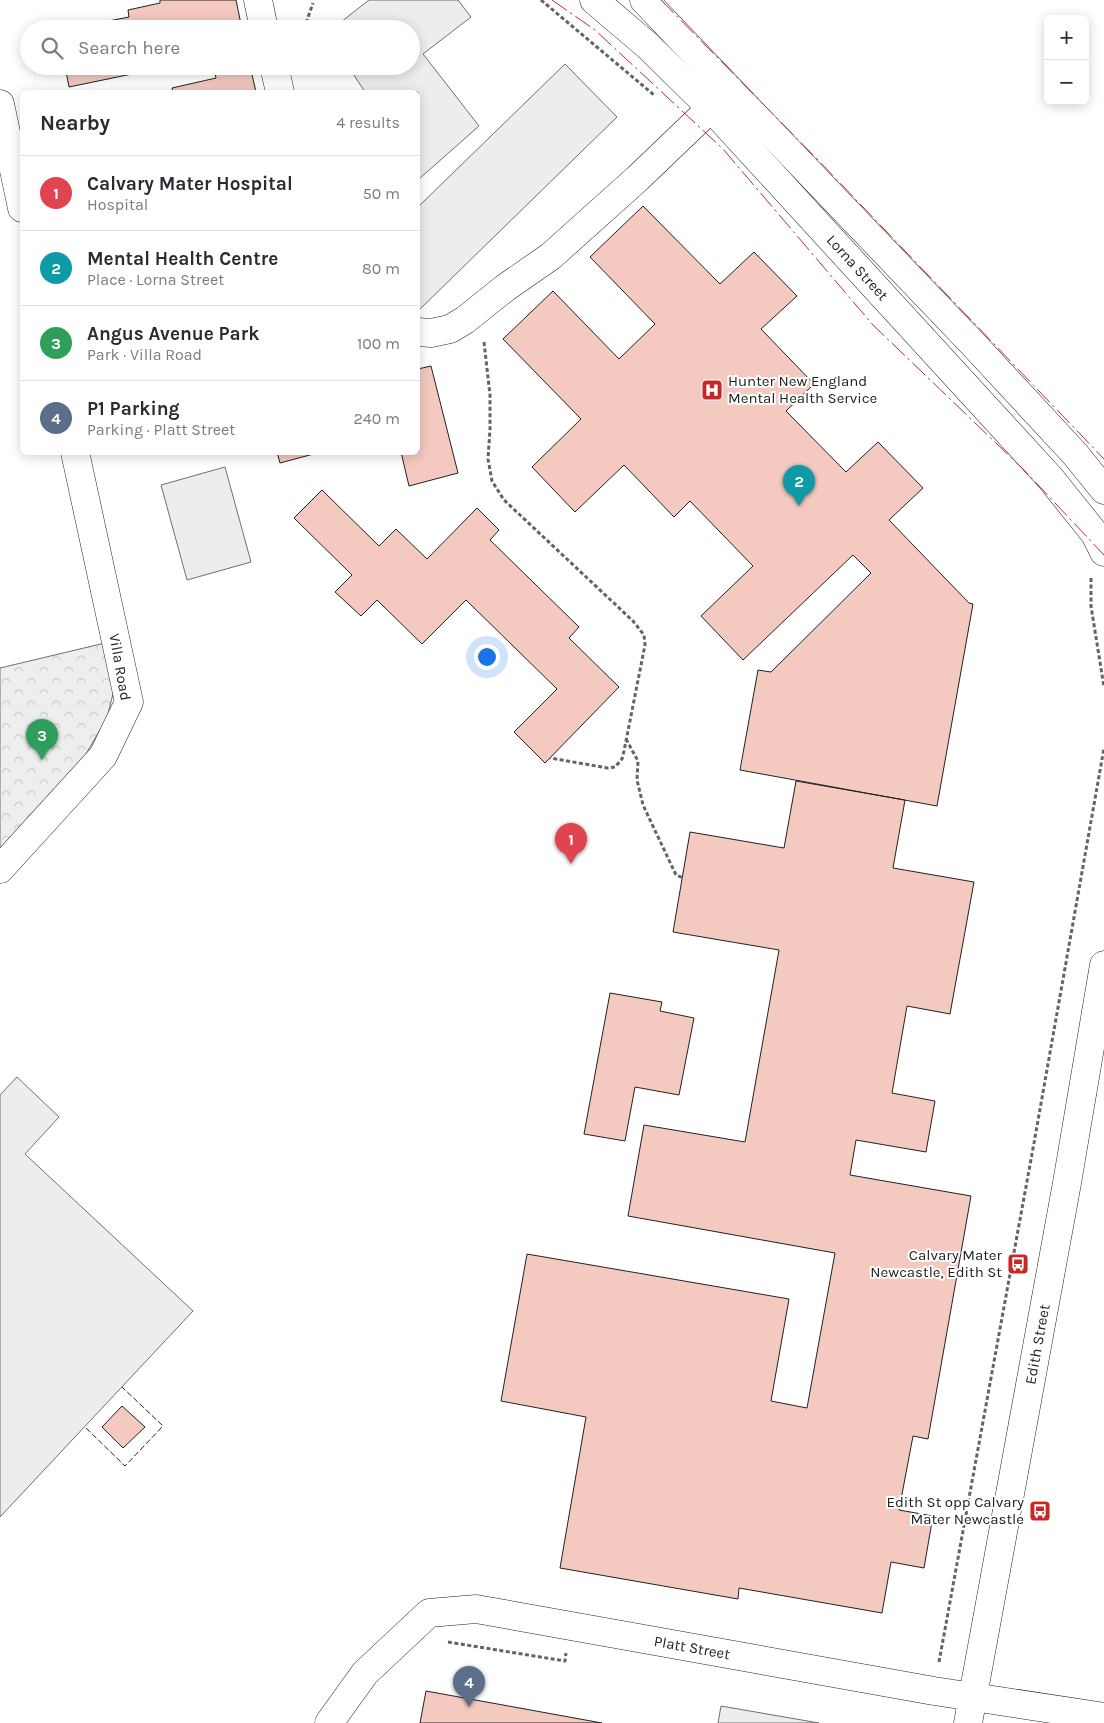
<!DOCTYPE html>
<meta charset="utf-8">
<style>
:root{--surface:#fff;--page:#f7f7f7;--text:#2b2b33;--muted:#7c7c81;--line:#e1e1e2;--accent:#c62828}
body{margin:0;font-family:Karla,sans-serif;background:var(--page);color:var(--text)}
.controls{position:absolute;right:15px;top:15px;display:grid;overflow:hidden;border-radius:8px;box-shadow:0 2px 12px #0003}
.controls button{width:45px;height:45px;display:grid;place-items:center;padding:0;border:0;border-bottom:1px solid var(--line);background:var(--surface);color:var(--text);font:25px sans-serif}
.you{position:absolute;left:486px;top:656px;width:18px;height:18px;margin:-12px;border:4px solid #fff;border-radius:50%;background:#1a73e8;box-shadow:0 0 0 8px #1a73e833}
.badge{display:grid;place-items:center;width:32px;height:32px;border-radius:50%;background:var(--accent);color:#fff;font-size:16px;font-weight:700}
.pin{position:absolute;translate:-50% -41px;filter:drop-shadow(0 1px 2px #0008)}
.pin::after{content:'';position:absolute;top:26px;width:18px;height:15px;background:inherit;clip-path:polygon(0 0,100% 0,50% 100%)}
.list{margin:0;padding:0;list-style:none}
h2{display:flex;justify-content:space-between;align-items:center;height:65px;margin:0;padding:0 20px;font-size:21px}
h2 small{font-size:16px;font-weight:400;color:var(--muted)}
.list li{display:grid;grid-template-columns:32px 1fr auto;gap:15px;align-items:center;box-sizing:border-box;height:75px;padding:0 20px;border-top:1px solid var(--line)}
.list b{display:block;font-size:19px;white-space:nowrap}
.list p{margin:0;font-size:16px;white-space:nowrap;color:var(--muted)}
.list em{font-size:16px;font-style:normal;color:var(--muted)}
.icon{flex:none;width:28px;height:28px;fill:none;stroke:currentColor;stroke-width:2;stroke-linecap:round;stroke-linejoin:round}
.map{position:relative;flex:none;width:1104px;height:1723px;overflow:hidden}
.search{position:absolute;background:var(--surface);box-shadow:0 2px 12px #0003;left:20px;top:20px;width:400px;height:55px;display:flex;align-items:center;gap:12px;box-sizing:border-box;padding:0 18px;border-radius:28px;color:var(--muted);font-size:19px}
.panel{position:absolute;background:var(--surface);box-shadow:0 2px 12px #0003;left:20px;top:90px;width:400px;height:365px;border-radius:8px}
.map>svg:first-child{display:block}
</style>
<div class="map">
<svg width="1104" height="1723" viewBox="0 0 1104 1723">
<defs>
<pattern id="park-crowns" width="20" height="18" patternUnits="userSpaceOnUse" patternTransform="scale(1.25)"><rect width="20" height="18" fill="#eee"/><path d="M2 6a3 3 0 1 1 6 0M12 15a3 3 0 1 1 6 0" fill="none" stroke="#ccc"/></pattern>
</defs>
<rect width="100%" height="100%" fill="#fff"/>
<path fill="url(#park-crowns)" stroke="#6f6f6f" d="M105,643L114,690L107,718L73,776L0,855V668Z"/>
<path fill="#ededed" stroke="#6f6f6f" d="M369,0H458L471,17L423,54L479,126L419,179L418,177V92H365L348,66H411V29H332Z
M565,64L617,117L418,311V207Z
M225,467L251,562L187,580L161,485Z
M17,1077L59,1117L25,1154L193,1311L0,1517V1095Z
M721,1706L819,1723H718Z"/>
<path fill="#f3c9c0" stroke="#222" d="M160,0H236L242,29H94L93,24L129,17L128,10L160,3Z
M65,66H160L161,68L69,87Z
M213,66H250L256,92H173L172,88L216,78Z
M643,206L720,284L754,252L797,296L761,329L814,384L786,411L846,472L878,442L923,488L889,520L969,603L973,604L937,806L740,770L758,670L771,672L871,573L853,555L743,660L701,616L753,566L690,501L674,517L624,465L575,512L532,467L581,419L503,339L553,291L619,359L655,324L590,257Z
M431,366L458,473L409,486L401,452H418V369Z
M277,452H321L280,463Z
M322,490L379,546L396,529L427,559L477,508L499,530L490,540L579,627L569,638L619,687L545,763L514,732L557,689L466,600L422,644L377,600L361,616L335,592L352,575L294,518Z
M796,781L905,800L893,868L974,882L950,1014L907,1006L892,1093L935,1101L926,1152L856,1140L850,1175L971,1196L928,1439L913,1436L899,1510L933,1516L924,1568L891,1562L882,1613L739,1588L738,1599L560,1568L586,1417L501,1401L527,1254L789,1299L771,1401L807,1408L835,1253L628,1216L644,1125L745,1142L779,950L673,932L690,832L784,848Z
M610,993L662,1002L660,1011L694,1018L679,1095L635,1087L625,1141L584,1134Z
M122,1406L145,1427L123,1448L102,1427Z
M426,1691L602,1723H420Z"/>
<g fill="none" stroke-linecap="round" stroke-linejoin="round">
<g stroke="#222" stroke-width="29">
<g id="minor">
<path d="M258,0L264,29"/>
<path d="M274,66L280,92"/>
<path d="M0,104L22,208"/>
<path d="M418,332L431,333L450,329L465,320L505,288L551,256L638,178L711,108"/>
<path d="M0,869L103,756L129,702L75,452"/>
<path id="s1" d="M329,1723L365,1673L429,1613L476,1609L934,1691L1104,1717"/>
</g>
</g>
<g stroke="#222" stroke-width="29">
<g id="major">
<path id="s2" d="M594,0L648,46L711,108L1051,479L1095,534L1104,552"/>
<path d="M644,0L974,345L1075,454L1104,490"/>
<path id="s3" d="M968,1723L1067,1183L1104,965"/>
</g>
</g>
<path stroke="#646464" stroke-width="3" stroke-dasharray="4 2.5" stroke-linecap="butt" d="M541,0L654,95
M304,29L313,3
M484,342L490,395V429L488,459L492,481L504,500L633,621L644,635L645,645L624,751L622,759L615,767L608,768L550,758
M1091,578V606L1104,687
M626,739L638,761L637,780L643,805L676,875L683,878
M448,1642L565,1661L566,1653
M939,1662L1034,1143L1104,748"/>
<use href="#minor" stroke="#fff" stroke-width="28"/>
<use href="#major" stroke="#fff" stroke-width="28"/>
<path stroke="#222" stroke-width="1" stroke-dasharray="6 2.5" stroke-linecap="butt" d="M86,1428L125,1466L163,1426L122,1387"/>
<path stroke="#c62828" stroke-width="1" stroke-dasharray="18 4 2.5 4" stroke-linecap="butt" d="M552,0L595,30L723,149L873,325L1023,469L1104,555
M661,0L818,160L1104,459"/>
</g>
<defs>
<g id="hospital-square" transform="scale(1.125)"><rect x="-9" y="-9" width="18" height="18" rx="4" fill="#c62828" stroke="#fff"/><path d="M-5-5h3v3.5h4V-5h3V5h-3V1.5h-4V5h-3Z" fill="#fff"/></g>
<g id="bus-square" transform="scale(1.125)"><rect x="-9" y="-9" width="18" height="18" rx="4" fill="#c62828" stroke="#fff"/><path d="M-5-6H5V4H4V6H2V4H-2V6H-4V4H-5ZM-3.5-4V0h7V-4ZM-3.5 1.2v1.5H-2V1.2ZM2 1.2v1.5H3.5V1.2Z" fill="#fff"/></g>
</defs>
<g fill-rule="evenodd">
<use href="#hospital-square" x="712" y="390"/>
<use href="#bus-square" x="1018" y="1264"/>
<use href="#bus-square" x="1040" y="1511"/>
</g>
<g text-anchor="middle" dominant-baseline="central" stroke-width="4" stroke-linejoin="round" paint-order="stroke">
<g font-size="15" fill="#222" stroke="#fff">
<text stroke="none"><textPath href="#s2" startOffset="376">Lorna Street</textPath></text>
<text transform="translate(120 667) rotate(80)">Villa Road</text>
<text stroke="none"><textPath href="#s3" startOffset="385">Edith Street</textPath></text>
<text stroke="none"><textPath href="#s1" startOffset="416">Platt Street</textPath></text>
</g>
<g font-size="15" fill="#222" stroke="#fff" text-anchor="end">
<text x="728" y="381" text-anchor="start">Hunter New England<tspan x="728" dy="17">Mental Health Service</tspan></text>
<text x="1002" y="1255">Calvary Mater<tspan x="1002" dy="17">Newcastle, Edith St</tspan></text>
<text x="1024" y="1502">Edith St opp Calvary<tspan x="1024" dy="17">Mater Newcastle</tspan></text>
</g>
</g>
</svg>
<div class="controls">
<button>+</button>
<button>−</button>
</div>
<div class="you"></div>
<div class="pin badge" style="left:571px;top:864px;background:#e0444e">1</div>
<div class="pin badge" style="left:799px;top:506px;background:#0f9aa8">2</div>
<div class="pin badge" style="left:42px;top:760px;background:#2e9e5b">3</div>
<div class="pin badge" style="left:469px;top:1707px;background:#5c6f8a">4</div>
<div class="search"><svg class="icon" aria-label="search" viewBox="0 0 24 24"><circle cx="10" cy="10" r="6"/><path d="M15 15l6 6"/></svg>Search here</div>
<section class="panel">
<h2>Nearby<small>4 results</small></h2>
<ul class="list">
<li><span class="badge" style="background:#e0444e">1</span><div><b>Calvary Mater Hospital</b><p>Hospital</p></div><em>50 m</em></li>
<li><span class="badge" style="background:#0f9aa8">2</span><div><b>Mental Health Centre</b><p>Place · Lorna Street</p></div><em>80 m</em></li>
<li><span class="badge" style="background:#2e9e5b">3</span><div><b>Angus Avenue Park</b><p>Park · Villa Road</p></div><em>100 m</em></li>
<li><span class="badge" style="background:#5c6f8a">4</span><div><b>P1 Parking</b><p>Parking · Platt Street</p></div><em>240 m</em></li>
</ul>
</section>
</div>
